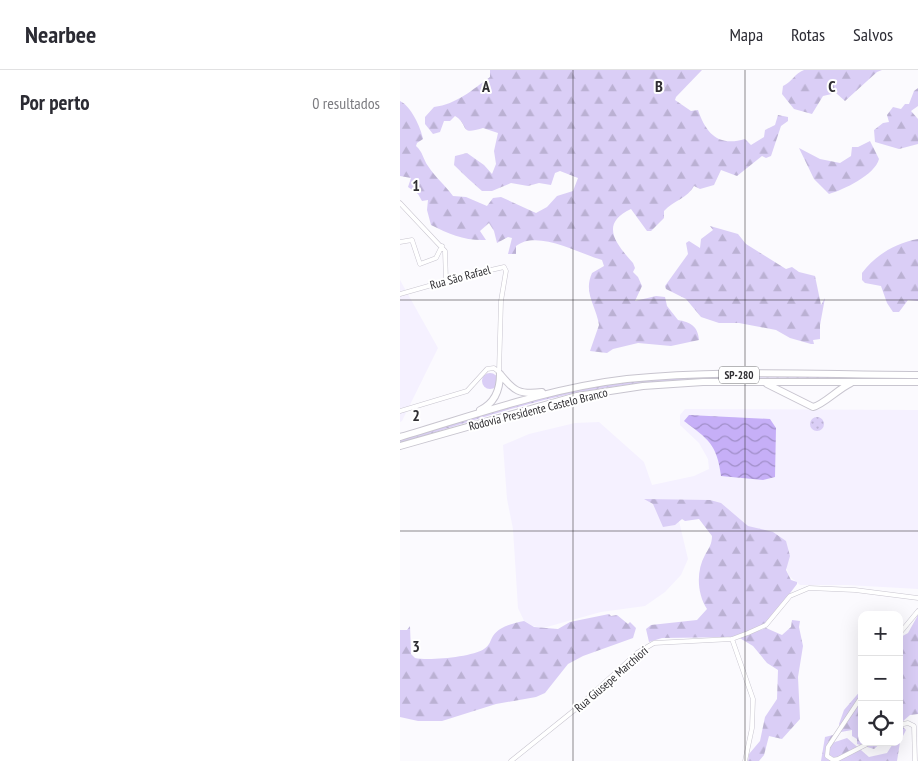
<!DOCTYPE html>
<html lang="pt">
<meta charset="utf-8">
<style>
:root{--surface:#fff;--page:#f2f2f3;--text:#2b2b33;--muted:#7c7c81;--line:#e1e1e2}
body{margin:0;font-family:"PT Sans Narrow",sans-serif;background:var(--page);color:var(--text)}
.controls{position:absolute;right:15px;bottom:15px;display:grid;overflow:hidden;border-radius:10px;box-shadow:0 5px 20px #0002}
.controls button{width:45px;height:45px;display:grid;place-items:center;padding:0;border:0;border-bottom:1px solid var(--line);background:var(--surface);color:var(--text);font:25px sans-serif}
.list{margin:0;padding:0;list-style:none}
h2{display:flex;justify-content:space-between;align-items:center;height:65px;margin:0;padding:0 20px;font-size:21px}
h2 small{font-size:16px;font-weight:400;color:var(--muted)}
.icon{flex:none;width:28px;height:28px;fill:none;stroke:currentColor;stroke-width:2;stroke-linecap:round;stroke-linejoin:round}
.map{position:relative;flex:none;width:518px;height:691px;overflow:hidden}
header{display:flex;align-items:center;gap:30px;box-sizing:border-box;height:70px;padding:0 25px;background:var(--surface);border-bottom:1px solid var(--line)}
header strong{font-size:24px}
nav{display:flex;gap:28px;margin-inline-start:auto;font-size:18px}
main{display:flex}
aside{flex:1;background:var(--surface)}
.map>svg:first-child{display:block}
</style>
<header>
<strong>Nearbee</strong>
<nav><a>Mapa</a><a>Rotas</a><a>Salvos</a></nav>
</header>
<main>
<aside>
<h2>Por perto<small>0 resultados</small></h2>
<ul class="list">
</ul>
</aside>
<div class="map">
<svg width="518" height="691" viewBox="0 0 518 691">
<defs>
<pattern id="grass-dots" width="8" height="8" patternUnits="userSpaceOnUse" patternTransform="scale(1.25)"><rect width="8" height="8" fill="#dacef6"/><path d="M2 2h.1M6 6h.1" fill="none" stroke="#bbb1d3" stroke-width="1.8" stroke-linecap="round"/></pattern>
<pattern id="forest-firs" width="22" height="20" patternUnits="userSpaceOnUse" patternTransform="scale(1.25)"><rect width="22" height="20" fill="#dacef6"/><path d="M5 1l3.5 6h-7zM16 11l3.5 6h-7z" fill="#bbb1d3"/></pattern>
<pattern id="water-waves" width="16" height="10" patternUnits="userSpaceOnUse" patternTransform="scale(1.25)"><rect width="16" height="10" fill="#c6aff7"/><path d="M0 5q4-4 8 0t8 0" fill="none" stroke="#a18fc9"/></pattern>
</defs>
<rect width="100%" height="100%" fill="#fbfafe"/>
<path fill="#f5f1ff" d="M0,210L38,278L2,351L0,352Z
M285,339L518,340V519L447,515H400L389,506L384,490L361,467L314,432L279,451L288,489L281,505L265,522L245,536L201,542L143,558L126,555L118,538L113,459L107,429L103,375L129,364L175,353L199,352L244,392L252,415L294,406L309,399L308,389L299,373L280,355V345Z"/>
<path fill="url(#grass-dots)" d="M518,307V309C414,309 307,302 204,318C135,328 67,353 0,373V369C67,349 135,325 205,315C308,301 414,307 518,307Z
M410 354a7 7 0 1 1 14 0a7 7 0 1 1-14 0Z"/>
<path fill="url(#forest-firs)" d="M90,0H302L276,27L275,30L291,41L298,40C306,64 319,77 345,69L351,75L364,67L365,60L375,55L378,45L388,47V51L381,56L371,86L366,88L362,86L337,106L321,100L314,115L300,119L294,116C288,128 273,131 264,141V148L251,161H247L231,139C199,154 216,174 233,193L235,198L233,202L238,207L242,216L235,231L256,226L265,227L267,236L278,250C290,252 298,256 299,270L271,276L238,273L213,279L207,283L190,281L199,255C196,235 183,223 192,203L204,196L202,190C180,184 137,159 116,176V184H108L112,168L108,167L97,173L94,161L89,153L80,161L86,170C65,171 49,164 31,155L27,140L28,130L22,131L18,124L8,117L11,108L0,106V31C11,36 21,58 23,69L17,73L16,76C23,82 23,89 28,96C35,107 45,115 53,126L66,127L87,136L93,128L101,127L136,143L147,137L157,126L173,121L178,108L160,101L155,103L151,115L139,113L128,116L111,113L92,121H82C72,112 64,105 54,95L55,86L67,83L84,95L92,104L96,94L94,81L98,63L83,58C58,66 70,55 55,46L50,51H44L40,62L33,64L25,54V47L34,37C57,34 72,20 90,7Z
M404,0H482L477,2L445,31L436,23L423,26L412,44L394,39L382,24L383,16C392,12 395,3 404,0Z
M518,18V36L511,41L518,49V74L499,79L475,72L474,60L483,53L489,52L487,45L493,37L501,39L505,34H509L514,21Z
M470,71L479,89C475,105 443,120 429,124L414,109L399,78L420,89L440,93L451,86L452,77H458Z
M310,156L338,164L346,174L386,199L392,197L399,202L415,206L421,235L425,228L420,255V269L413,270L414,274H411L390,268L376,260L339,253H319L301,247L286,229L266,219L265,216L288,184L286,173L289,171L300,178L301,169L313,160Z
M518,169V231L508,230L499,242H493L487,233L481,216L465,213L462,210V203C475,185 496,173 518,169Z
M244,429L310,430L321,433L348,456L373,462L386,471L390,486L386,500L391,510L397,512V514L369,551L352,563L366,558L382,565L391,557L392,550L400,551L399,557L403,576L398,607L400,649L382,669L369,666L364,685L359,691H348L349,684L360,671L365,647L377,629L378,600L367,593L353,576L338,567L262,568L249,572L246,559L251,555L297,550L307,539C297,524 296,501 305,485C309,478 312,474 312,466L299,449L285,451L282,449L275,455L263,457L253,434Z
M209,544L211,546L217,545L228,554L230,552L236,558L233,568L183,586L168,594L145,623L136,627L96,634L42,651H18L0,647V560H7L10,556L11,584L15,588C29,591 72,587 84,579C90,575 90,571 93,566C99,557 113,553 124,551L134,557L158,559L170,552Z
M518,545V644L510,645L502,652V656L506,660L500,672L497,691H421L425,667L433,665L432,673L447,668L469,687L487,683L494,672H499V568L508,563Z
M462,619V672H482L474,679L457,674V669L452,666V660L441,662L439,654L444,640Z"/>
<path fill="#dacef6" d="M82 311a8 8 0 1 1 16 0a8 8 0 1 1-16 0Z"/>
<path fill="url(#water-waves)" d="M289,345L370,349L376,358L375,407L363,410L321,406C317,374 308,369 284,351Z"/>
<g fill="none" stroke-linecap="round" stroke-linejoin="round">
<g stroke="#c8c5cf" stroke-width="5">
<path id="minor" d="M0,133L45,181L46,210
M0,172L12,170L20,194L36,188L42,176
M0,224L60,207L104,197L106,201L101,231L99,302
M0,341L67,321L87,299L94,298L99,302
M499,564L518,541
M332,569L353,629L352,658L345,691
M462,626L428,677L427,686L433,690L438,689L471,672
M499,655L508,653L514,656L515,691
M111,691L177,638L237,583L254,573L332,569L348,563L366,555L390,526L409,518L455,520L518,528"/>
</g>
<g stroke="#c8c5cf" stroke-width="8">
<path id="highway" d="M100,304C114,321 119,325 142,322
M367,314L413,337C423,335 438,319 451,313
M80,340C95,333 100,320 100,304
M0,367C75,345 149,318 227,309C323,299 421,305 518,305
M0,376L177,326L243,316L303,312H518"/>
</g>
<use href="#minor" stroke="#fff" stroke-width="4"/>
<use href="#highway" stroke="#fff" stroke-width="6"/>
</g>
<path fill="none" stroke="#2f2e32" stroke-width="1" stroke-opacity="0.55" d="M173,0V691M345,0V691M0,230H518M0,461H518"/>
<g text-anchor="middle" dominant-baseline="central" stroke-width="4" stroke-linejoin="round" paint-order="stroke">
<rect fill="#fff" stroke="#6d6d70" stroke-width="1" x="319" y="296.5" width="40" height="17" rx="4"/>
<g font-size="11" font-weight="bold" fill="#2f2e32">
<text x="339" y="305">SP-280</text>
</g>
<g font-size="12" fill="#2f2e32" stroke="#fff">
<text transform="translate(60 207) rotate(-15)">Rua São Rafael</text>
<text transform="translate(138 339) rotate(-14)">Rodovia Presidente Castelo Branco</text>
<text transform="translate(211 609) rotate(-41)">Rua Giusepe Marchiori</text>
</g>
</g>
<g font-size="16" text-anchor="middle" font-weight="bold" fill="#2f2e32" stroke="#fff" stroke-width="4" stroke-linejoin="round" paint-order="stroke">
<text x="86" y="22">A</text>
<text x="259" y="22">B</text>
<text x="432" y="22">C</text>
<text x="16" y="121">1</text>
<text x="16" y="351">2</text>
<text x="16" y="582">3</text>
</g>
</svg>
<div class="controls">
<button>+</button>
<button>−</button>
<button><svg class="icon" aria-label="locate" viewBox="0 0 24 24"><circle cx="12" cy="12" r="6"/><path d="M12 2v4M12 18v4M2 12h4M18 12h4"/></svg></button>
</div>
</div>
</main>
